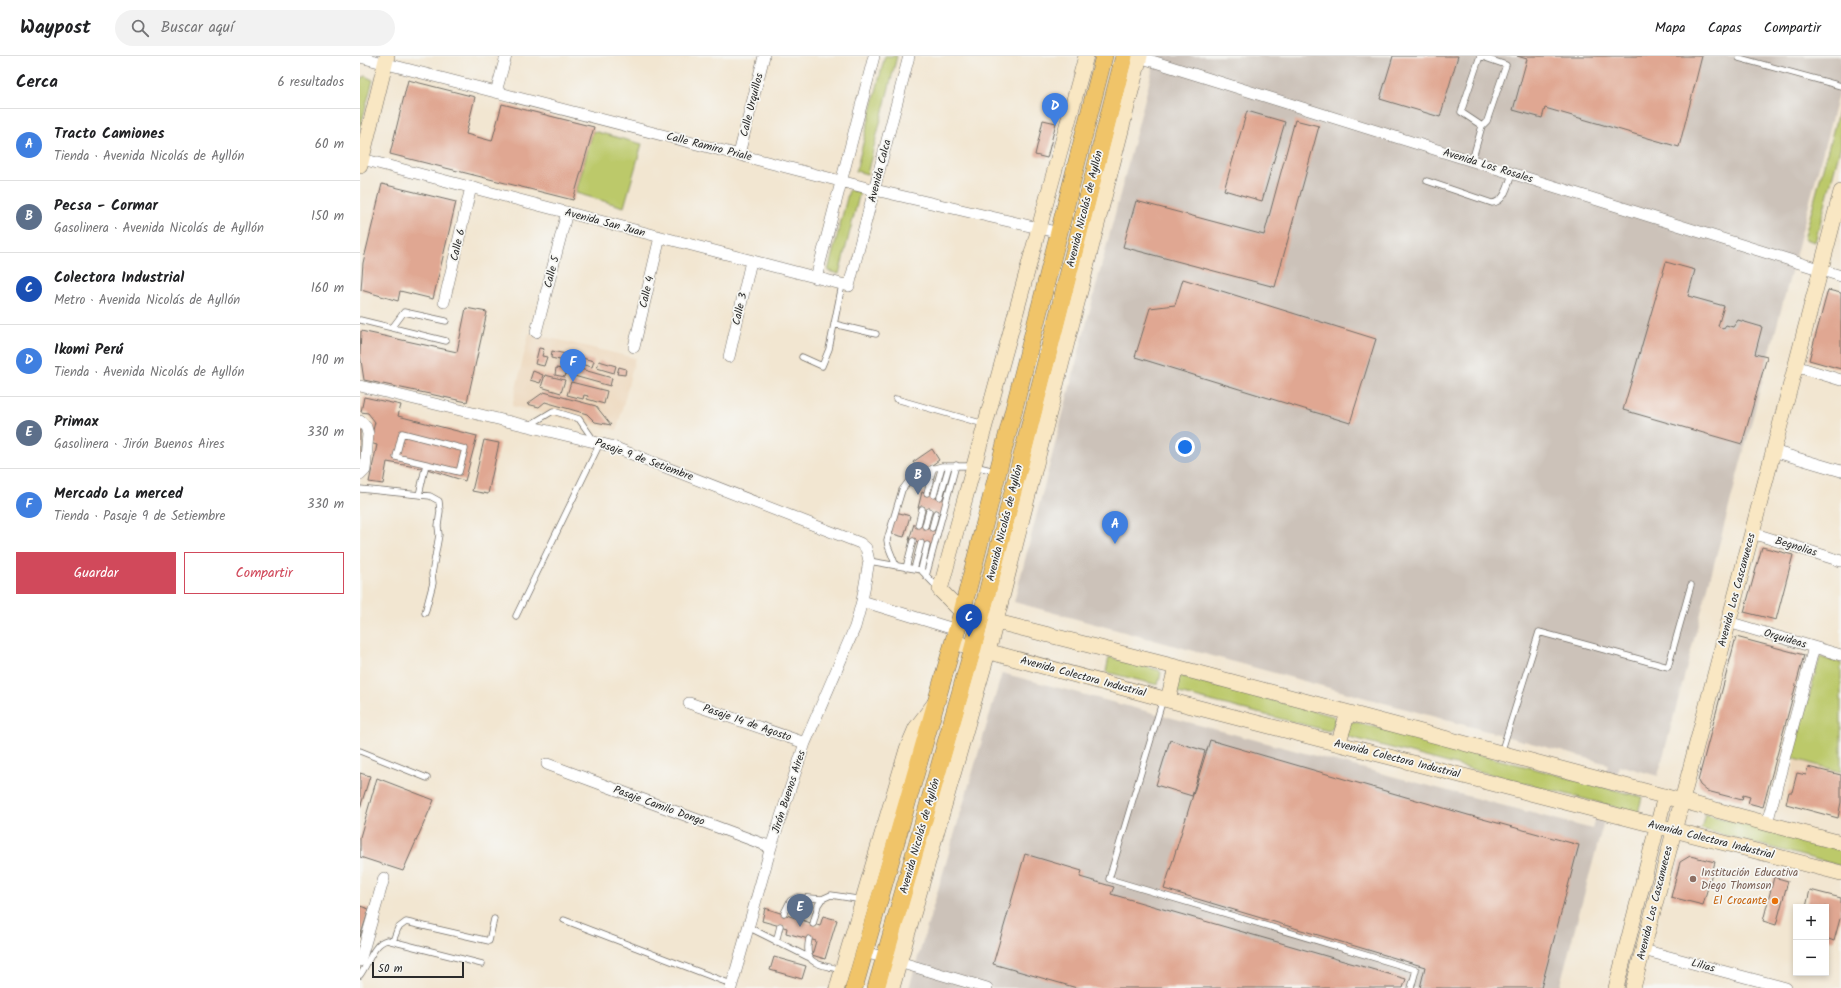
<!DOCTYPE html>
<html lang="es">
<meta charset="utf-8">
<style>
:root{--surface:#fff;--page:#f2f2f2;--text:#202124;--muted:#757577;--line:#e0e0e0;--accent:#d1495b}
body{margin:0;font-family:Kalam,sans-serif;background:var(--page);color:var(--text)}
.controls{position:absolute;right:12px;bottom:12px;display:grid;overflow:hidden;border-radius:0px;box-shadow:0 2px 6px #0003}
.controls button{width:36px;height:36px;display:grid;place-items:center;padding:0;border:0;border-bottom:1px solid var(--line);background:var(--surface);color:var(--text);font:20px sans-serif}
.scale{position:absolute;left:12px;bottom:10px;width:92px;box-sizing:border-box;padding-left:4px;border:2px solid #2b2b2b;border-top:0;font-size:11px;line-height:14px;white-space:nowrap;color:#2b2b2b;-webkit-text-stroke:3px #f6f6f2;paint-order:stroke}
.you{position:absolute;left:825px;top:391px;width:14px;height:14px;margin:-10px;border:3px solid #fff;border-radius:50%;background:#1a73e8;box-shadow:0 0 0 6px #1a73e833}
.badge{display:grid;place-items:center;width:26px;height:26px;border-radius:50%;background:var(--accent);color:#fff;font-size:13px;font-weight:700}
.pin{position:absolute;translate:-50% -33px;filter:drop-shadow(0 1px 2px #0008)}
.pin::after{content:'';position:absolute;top:21px;width:14px;height:12px;background:inherit;clip-path:polygon(0 0,100% 0,50% 100%)}
.list{margin:0;padding:0;list-style:none}
h2{display:flex;justify-content:space-between;align-items:center;height:52px;margin:0;padding:0 16px;font-size:17px}
h2 small{font-size:13px;font-weight:400;color:var(--muted)}
.list li{display:grid;grid-template-columns:26px 1fr auto;gap:12px;align-items:center;box-sizing:border-box;height:72px;padding:0 16px;border-top:1px solid var(--line)}
.list b{display:block;font-size:15px;white-space:nowrap}
.list p{margin:0;font-size:13px;white-space:nowrap;color:var(--muted)}
.list em{font-size:13px;font-style:normal;color:var(--muted)}
.actions{display:flex;gap:8px;padding:12px 16px}
.actions a{flex:1;padding:9px 0;border:1px solid var(--accent);border-radius:0px;text-align:center;font-size:14px;color:var(--accent)}
.actions .main{background:var(--accent);color:#fff}
.icon{flex:none;width:22px;height:22px;fill:none;stroke:currentColor;stroke-width:2;stroke-linecap:round;stroke-linejoin:round}
.map{position:relative;flex:none;width:1481px;height:932px;overflow:hidden}
header{display:flex;align-items:center;gap:24px;box-sizing:border-box;height:56px;padding:0 20px;background:var(--surface);border-bottom:1px solid var(--line)}
header strong{font-size:19px}
nav{display:flex;gap:22px;margin-inline-start:auto;font-size:14px}
.search{width:280px;height:36px;background:var(--page);display:flex;align-items:center;gap:10px;box-sizing:border-box;padding:0 14px;border-radius:22px;color:var(--muted);font-size:15px}
main{display:flex}
aside{flex:1;background:var(--surface)}
.map>svg:first-child{display:block}
</style>
<header>
<strong>Waypost</strong>
<div class="search"><svg class="icon" aria-label="search" viewBox="0 0 24 24"><circle cx="10" cy="10" r="6"/><path d="M15 15l6 6"/></svg>Buscar aquí</div>
<nav><a>Mapa</a><a>Capas</a><a>Compartir</a></nav>
</header>
<main>
<aside>
<h2>Cerca<small>6 resultados</small></h2>
<ul class="list">
<li><span class="badge" style="background:#3f7fe0">A</span><div><b>Tracto Camiones</b><p>Tienda · Avenida Nicolás de Ayllón</p></div><em>60 m</em></li>
<li><span class="badge" style="background:#5c6f8a">B</span><div><b>Pecsa - Cormar</b><p>Gasolinera · Avenida Nicolás de Ayllón</p></div><em>150 m</em></li>
<li><span class="badge" style="background:#1a4fb4">C</span><div><b>Colectora Industrial</b><p>Metro · Avenida Nicolás de Ayllón</p></div><em>160 m</em></li>
<li><span class="badge" style="background:#3f7fe0">D</span><div><b>Ikomi Perú</b><p>Tienda · Avenida Nicolás de Ayllón</p></div><em>190 m</em></li>
<li><span class="badge" style="background:#5c6f8a">E</span><div><b>Primax</b><p>Gasolinera · Jirón Buenos Aires</p></div><em>330 m</em></li>
<li><span class="badge" style="background:#3f7fe0">F</span><div><b>Mercado La merced</b><p>Tienda · Pasaje 9 de Setiembre</p></div><em>330 m</em></li>
</ul>
<div class="actions"><a class="main">Guardar</a><a>Compartir</a></div>
</aside>
<div class="map">
<svg width="1481" height="932" viewBox="0 0 1481 932">
<rect width="100%" height="100%" fill="#f6f6f2"/>
<filter id="ink" filterUnits="userSpaceOnUse"><feTurbulence type="fractalNoise" baseFrequency=".025" numOctaves="2"/><feDisplacementMap in="SourceGraphic" scale="8" xChannelSelector="R" yChannelSelector="G"/><feConvolveMatrix kernelMatrix="1 2 1 2 8 2 1 2 1" color-interpolation-filters="sRGB"/></filter>
<filter id="wash" filterUnits="userSpaceOnUse"><feTurbulence type="fractalNoise" baseFrequency=".012" numOctaves="4" result="noise"/><feDisplacementMap in="SourceGraphic" scale="16" xChannelSelector="R" yChannelSelector="G"/><feGaussianBlur stdDeviation="0.9" result="paint"/><feColorMatrix in="noise" values="0 0 0 0 0 0 0 0 0 0 0 0 0 0 0 0 0 1.4 0 .05"/><feComposite in="paint" operator="in"/></filter>
<g filter="url(#wash)">
<rect width="100%" height="100%" fill="#f2e6d1"/>
<path fill="#edd7bb" d="M169,277L275,302L257,374L152,350Z
M1436,703L1481,716V764L1424,749Z"/>
<path fill="#ccc2b9" d="M796,0H1481V27L1298,720L1259,709L1199,932H549L642,617L1232,773L1248,708L654,546Z"/>
<path fill="#bcc96b" stroke="#747a4b" d="M525,0H537L507,118L496,115Z
M5,20L13,24L0,73V27L1,22Z
M1481,45V89L1455,186L1444,183Z
M233,75L282,88L264,151L216,137Z
M489,134L500,136L479,218L468,215Z
M749,601L799,614L801,617L798,629L746,616Z
M1460,601L1481,607V716L1432,702Z
M817,619L973,660L975,662L973,672L969,675L815,636Z
M988,664L1282,741L1278,757L986,680Z
M1345,758L1481,793V810L1341,773Z"/>
<g id="blocks">
<path fill="#e0a792" d="M1033,0H1098L1080,61L1020,43Z
M1157,0H1342L1319,91L1185,52L1182,62L1153,54L1167,3Z
M48,24L115,41L106,78L132,85L142,48L234,71L213,144L30,98Z
M887,55L925,66L902,145L864,134Z
M683,64L696,67L687,102L675,99Z
M935,64L959,70L915,231L763,191L776,145L904,179Z
M22,128L96,146L73,243L40,235L38,245L1,234L3,207Z
M1306,206L1335,214L1328,240L1364,250L1358,270L1363,273L1366,269L1373,271L1378,264L1402,271L1395,298L1407,301L1382,388L1263,354Z
M823,223L1016,283L990,367L775,301L790,252L815,249Z
M1468,234L1481,237V313L1449,304Z
M106,252L127,256L107,346L4,324L0,298L1,275L97,296Z
M179,292L184,293L182,300L187,301L184,310L175,308Z
M192,295L215,300L213,307L191,302Z
M218,301L234,305L232,311L216,307Z
M239,305L256,310L254,317L237,312Z
M259,311L266,313L265,319L257,318Z
M196,312L207,314L205,321L195,319Z
M217,312L252,322L250,330L214,320Z
M173,315L183,319L180,327L170,324Z
M185,319L205,324L201,337L181,331Z
M211,326L247,335L244,348L227,343L228,340L224,339L223,343L207,339Z
M184,336L236,350L251,369L235,366L227,358L185,346L179,351L167,348Z
M4,341L41,349L38,360L117,380L105,425L67,413L27,406L23,428L9,426L17,389L10,387L15,366L8,357L1,356Z
M0,374H3L1,405H0Z
M124,384L139,387L128,438L112,435Z
M572,393L579,404L561,417L553,406Z
M562,436L587,442L583,459L558,452Z
M536,456L550,460L544,481L529,477Z
M554,468L579,474L574,490L549,484Z
M1402,491L1433,499L1416,564L1384,556Z
M1376,581L1444,599L1403,751L1388,747L1390,741L1383,739L1382,744L1347,735L1340,729L1338,725Z
M810,684L845,695L832,740L796,729Z
M850,684L1108,759L1219,789L1181,932H1060L1065,911L804,833Z
M1448,711L1481,719V746L1478,762L1426,748L1429,736H1432L1437,717L1446,719Z
M0,717L10,720L0,752Z
M17,722L74,744L43,815L0,801V781Z
M665,798L722,815L720,821L754,831L751,838L1046,923L1043,932H717L633,908Z
M1330,800L1355,806L1343,849L1311,841L1320,806Z
M1414,821L1428,825L1416,869L1403,865Z
M1450,834L1481,842V859L1474,885L1466,882V851H1446Z
M0,850L9,853L0,881Z
M405,852L460,870L463,860L477,864L465,903L452,899L456,885L426,877L427,872L402,865Z
M414,901L446,910L442,923L410,914Z"/>
</g>
</g>
<g filter="url(#ink)">
<use href="#blocks" fill-opacity="0" stroke="#716c65" stroke-width="1"/>
<g fill="none" stroke-linecap="round" stroke-linejoin="round">
<g stroke="#716c65" stroke-width="7">
<path id="lane" d="M1379,2L1481,30
M1112,105L1122,70L1127,65L1146,9L1120,0L1101,56L1122,70
M1067,125L1132,147C1145,146 1148,129 1152,118
M0,264L86,285
M474,268L516,278
M32,272L44,256L86,265
M442,301L462,310L469,293L482,229
M536,343L624,368
M168,370L193,355L219,363L235,386
M0,433L70,440L79,445L80,455L78,470L79,479L72,518L73,527L65,557
M567,437L573,412
M59,439L66,408L36,401L42,377L105,393L99,416L66,408
M574,439L582,410
M580,441L589,410
M558,469L562,453
M565,470L569,455
M572,472L576,457
M567,489L561,514L578,532
M509,505L561,514
M536,510L528,490L527,484L542,434L548,426L568,414L582,410H614L635,415
M546,512L553,485
M554,513L561,487
M566,520L596,409
M156,560L240,387
M803,643L749,823L1056,914L1051,932
M0,695L67,722
M1141,697L1179,576L1308,611L1331,529
M424,857L430,845L437,841L462,843L471,839L503,844
M204,864L371,928
M453,868L458,849L462,843
M388,871L448,901
M449,883C443,911 461,908 482,914
M33,885L38,872L46,866L129,885L134,863
M416,886L420,870
M0,919C8,909 13,887 27,884L122,908"/>
</g>
<g stroke="#716c65" stroke-width="12">
<path id="street" d="M776,0L1481,220
M0,1L515,134L700,177
M136,36L146,0
M379,98L404,0
M2,103L489,230L549,0
M456,222L514,0
M84,246L111,131
M176,276L207,156
M274,291L300,181
M369,301L391,205
M1435,310L1481,324
M0,330L251,390L500,487L506,492L509,505L502,545L495,571L445,687L411,791L371,932
M0,365L6,371L8,378L5,414L0,419
M1413,395L1481,415
M1392,477L1481,505
M502,545L597,574
M1368,566L1481,599
M329,647L445,687
M187,708L411,791
M1407,767L1454,591
M1283,894L1426,932
M505,896L627,932
M0,905L24,822"/>
</g>
<g stroke="#716c65" stroke-width="16">
<path id="secondary" d="M726,0L580,534L602,556L621,562L816,611L1481,787
M0,110L27,0
M593,586L808,644L1481,817
M808,644L816,611
M978,688L988,657
M477,932L547,693L556,672L574,648
M532,932L628,596L780,0
M1256,932L1305,740
M1273,932L1481,136"/>
</g>
<g stroke="#716c65" stroke-width="18">
<path id="primary" d="M494,932L602,556L744,0
M516,932L613,592L764,0"/>
</g>
<use href="#lane" stroke="#fff" stroke-width="5.5"/>
<use href="#street" stroke="#fff" stroke-width="11"/>
<use href="#secondary" stroke="#f9e7c3" stroke-width="15"/>
<use href="#primary" stroke="#f0c469" stroke-width="17"/>
</g>
</g>
<circle fill="#8d6e63" stroke="#f6f6f2" stroke-width="1.5" cx="1333" cy="823" r="4"/>
<circle fill="#e8710a" stroke="#f6f6f2" stroke-width="1.5" cx="1415" cy="845" r="4"/>
<g text-anchor="middle" dominant-baseline="central" stroke-width="3.5" stroke-linejoin="round" paint-order="stroke">
<g font-size="11" fill="#2b2b2b" stroke="#f6f6f2">
<text transform="translate(392 49) rotate(-76)">Calle Urquillos</text>
<text transform="translate(349 91) rotate(14)">Calle Ramiro Priale</text>
<text transform="translate(1128 110) rotate(17)">Avenida Los Rosales</text>
<text transform="translate(520 115) rotate(-76)">Avenida Calca</text>
<text transform="translate(725 153) rotate(-76)">Avenida Nicolás de Ayllón</text>
<text transform="translate(245 167) rotate(15)">Avenida San Juan</text>
<text transform="translate(98 189) rotate(-77)">Calle 6</text>
<text transform="translate(192 216) rotate(-76)">Calle 5</text>
<text transform="translate(287 236) rotate(-77)">Calle 4</text>
<text transform="translate(380 253) rotate(-77)">Calle 3</text>
<text transform="translate(284 404) rotate(20)">Pasaje 9 de Setiembre</text>
<text transform="translate(645 467) rotate(-76)">Avenida Nicolás de Ayllón</text>
<text transform="translate(1436 491) rotate(17)">Begnolias</text>
<text transform="translate(1377 534) rotate(-75)">Avenida Los Cascanueces</text>
<text transform="translate(1425 583) rotate(16)">Orquideas</text>
<text transform="translate(723 621) rotate(15)">Avenida Colectora Industrial</text>
<text transform="translate(387 667) rotate(19)">Pasaje 14 de Agosto</text>
<text transform="translate(1037 703) rotate(14)">Avenida Colectora Industrial</text>
<text transform="translate(429 736) rotate(-72)">Jirón Buenos Aires</text>
<text transform="translate(299 750) rotate(20)">Pasaje Camilo Dongo</text>
<text transform="translate(560 780) rotate(-74)">Avenida Nicolás de Ayllón</text>
<text transform="translate(1351 784) rotate(14)">Avenida Colectora Industrial</text>
<text transform="translate(1295 847) rotate(-76)">Avenida Los Cascanueces</text>
<text transform="translate(1343 910) rotate(15)">Lilias</text>
</g>
<g font-size="11" fill="#785e54" stroke="#f6f6f2" text-anchor="start">
<text x="1341" y="817">Institución Educativa<tspan x="1341" dy="13">Diego Thomson</tspan></text>
</g>
<g font-size="11" fill="#c56008" stroke="#f6f6f2" text-anchor="end">
<text x="1407" y="845">El Crocante</text>
</g>
</g>
</svg>
<div class="controls">
<button>+</button>
<button>−</button>
</div>
<div class="scale">50 m</div>
<div class="you"></div>
<div class="pin badge" style="left:755px;top:488px;background:#3f7fe0">A</div>
<div class="pin badge" style="left:558px;top:439px;background:#5c6f8a">B</div>
<div class="pin badge" style="left:609px;top:581px;background:#1a4fb4">C</div>
<div class="pin badge" style="left:695px;top:70px;background:#3f7fe0">D</div>
<div class="pin badge" style="left:440px;top:871px;background:#5c6f8a">E</div>
<div class="pin badge" style="left:213px;top:326px;background:#3f7fe0">F</div>
</div>
</main>
